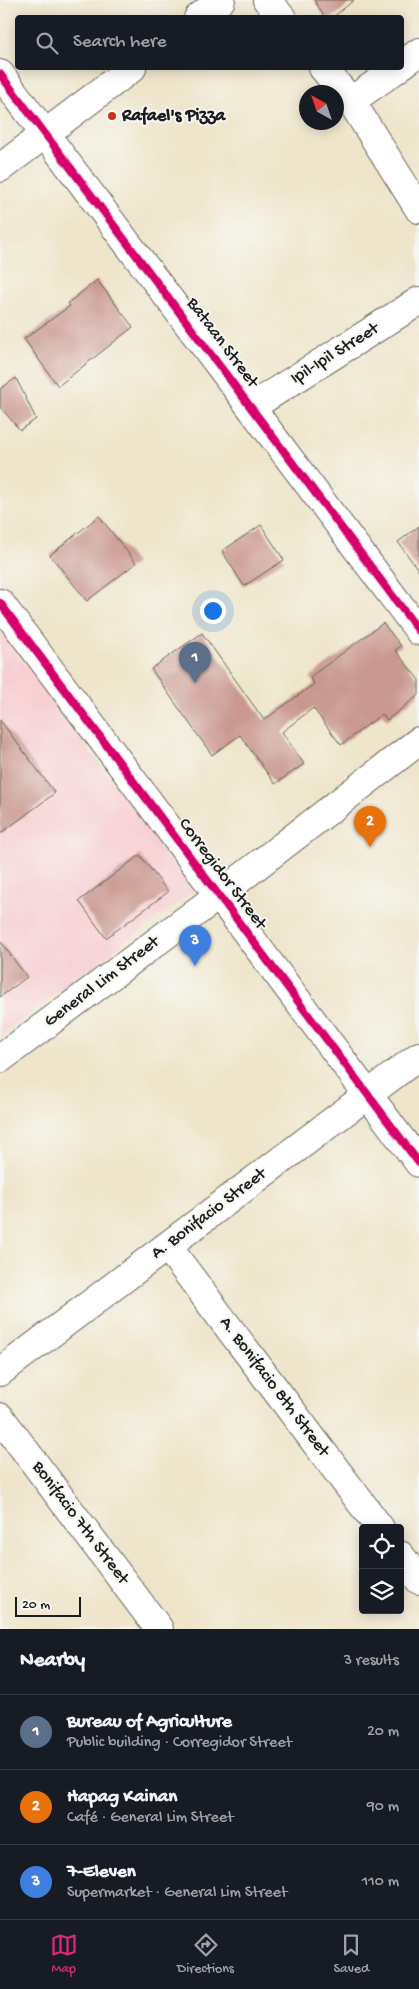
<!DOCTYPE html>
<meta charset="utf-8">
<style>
:root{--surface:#171b24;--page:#242831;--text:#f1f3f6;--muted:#9ea1a6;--line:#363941;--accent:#db2777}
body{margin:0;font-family:"Gochi Hand",sans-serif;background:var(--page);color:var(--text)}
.controls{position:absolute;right:15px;bottom:15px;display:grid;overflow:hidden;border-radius:5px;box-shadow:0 2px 12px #0003}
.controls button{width:45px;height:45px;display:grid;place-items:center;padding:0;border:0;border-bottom:1px solid var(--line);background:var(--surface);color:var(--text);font:25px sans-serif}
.compass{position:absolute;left:299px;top:85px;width:45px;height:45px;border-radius:50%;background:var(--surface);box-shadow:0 2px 12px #0003;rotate:320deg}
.scale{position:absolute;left:15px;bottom:12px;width:66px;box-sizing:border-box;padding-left:5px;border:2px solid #1c1c1c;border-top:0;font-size:14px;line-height:18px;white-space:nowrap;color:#1c1c1c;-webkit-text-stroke:4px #f6f6f2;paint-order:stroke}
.you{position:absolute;left:212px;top:610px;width:18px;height:18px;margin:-12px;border:4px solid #fff;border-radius:50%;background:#1a73e8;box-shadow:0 0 0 8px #1a73e833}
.badge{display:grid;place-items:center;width:32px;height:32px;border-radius:50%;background:var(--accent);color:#fff;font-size:16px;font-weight:700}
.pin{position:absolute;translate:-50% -41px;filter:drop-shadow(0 1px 2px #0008)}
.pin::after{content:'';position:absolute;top:26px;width:18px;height:15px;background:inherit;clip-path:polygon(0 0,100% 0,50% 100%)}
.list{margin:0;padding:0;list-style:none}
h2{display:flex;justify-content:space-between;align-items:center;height:65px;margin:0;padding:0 20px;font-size:21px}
h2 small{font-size:16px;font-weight:400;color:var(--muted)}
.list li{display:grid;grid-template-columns:32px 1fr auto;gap:15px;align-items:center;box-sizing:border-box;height:75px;padding:0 20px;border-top:1px solid var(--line)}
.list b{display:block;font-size:19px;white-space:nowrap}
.list p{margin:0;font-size:16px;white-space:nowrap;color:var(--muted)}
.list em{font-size:16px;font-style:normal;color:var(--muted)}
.icon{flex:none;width:28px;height:28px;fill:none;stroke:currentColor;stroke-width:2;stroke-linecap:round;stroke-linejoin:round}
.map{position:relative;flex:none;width:419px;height:1629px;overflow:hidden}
.search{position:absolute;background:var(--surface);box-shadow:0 2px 12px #0003;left:15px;right:15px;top:15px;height:55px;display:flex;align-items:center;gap:12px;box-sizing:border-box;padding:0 18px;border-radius:5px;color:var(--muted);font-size:19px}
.sheet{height:290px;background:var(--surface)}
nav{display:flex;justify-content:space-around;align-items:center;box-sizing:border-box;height:70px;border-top:1px solid var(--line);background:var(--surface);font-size:14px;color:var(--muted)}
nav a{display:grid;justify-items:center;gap:2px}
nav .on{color:var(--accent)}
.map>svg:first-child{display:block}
</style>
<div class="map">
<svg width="419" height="1629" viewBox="0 0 419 1629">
<rect width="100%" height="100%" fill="#f6f6f2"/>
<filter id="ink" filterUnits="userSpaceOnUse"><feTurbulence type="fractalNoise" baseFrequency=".02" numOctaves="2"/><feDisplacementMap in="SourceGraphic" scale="10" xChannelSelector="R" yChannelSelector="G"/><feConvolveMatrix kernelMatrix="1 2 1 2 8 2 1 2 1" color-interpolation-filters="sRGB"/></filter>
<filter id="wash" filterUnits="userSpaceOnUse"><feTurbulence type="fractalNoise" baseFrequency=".0096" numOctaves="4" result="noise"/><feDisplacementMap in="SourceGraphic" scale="20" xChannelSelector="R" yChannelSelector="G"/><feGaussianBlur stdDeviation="1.12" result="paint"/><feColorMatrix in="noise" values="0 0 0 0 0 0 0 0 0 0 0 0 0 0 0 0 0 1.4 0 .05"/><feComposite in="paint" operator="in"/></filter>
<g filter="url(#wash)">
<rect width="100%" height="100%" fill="#eee5ca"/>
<path fill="#f7cfd3" d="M0,630L193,891L0,1036Z"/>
<g id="blocks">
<path fill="#c99790" d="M314,0H354L332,18H325Z
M97,280L133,327L58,386L24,339L70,306L68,303Z
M16,378L36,419L20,430L0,407V389Z
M99,516L136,563L87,601L50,555Z
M261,525L284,560L244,586L222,551Z
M419,526V571L398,542Z
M383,623L401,646L395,650L419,680V695L387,720L382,714L341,745L313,708L282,732L304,764L275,784L240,735L212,755L151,669L202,633L264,720L314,684L310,677Z
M0,720L55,793L0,834Z
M140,855L168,892L106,938L79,901Z
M0,941L27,977L0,997Z"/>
</g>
</g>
<g filter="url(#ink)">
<use href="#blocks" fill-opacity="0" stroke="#666259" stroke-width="1"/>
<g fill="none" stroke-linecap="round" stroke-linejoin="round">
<g stroke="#666259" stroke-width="30">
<path id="minor" d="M267,0L282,18
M198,18L221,0
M402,65L419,52
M323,68L351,101L419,209
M0,74L419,631
M351,101L398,68
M0,168L132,68
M251,407L419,301
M0,603L419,1163
M0,1059L219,895L419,741
M167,1246L380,1528
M0,1372L419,1056
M0,1417L159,1629
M400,1555L419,1580"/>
</g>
<use href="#minor" stroke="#fff" stroke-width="28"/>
<g stroke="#f6f6f2" stroke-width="11">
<path id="cycleway" d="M0,74L419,631
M0,603L419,1163"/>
</g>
<use href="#cycleway" stroke="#d6006c" stroke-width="8"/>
</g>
</g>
<circle fill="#c8321e" stroke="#f6f6f2" stroke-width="2" cx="112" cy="116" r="5"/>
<g text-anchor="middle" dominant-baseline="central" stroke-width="4" stroke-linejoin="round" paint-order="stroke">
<g font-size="18" font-weight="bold" fill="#1c1c1c" stroke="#f6f6f2" text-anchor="start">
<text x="122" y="116">Rafael's Pizza</text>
</g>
<g font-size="18" fill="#1c1c1c" stroke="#f6f6f2">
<text transform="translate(222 343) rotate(53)">Bataan Street</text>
<text transform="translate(335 354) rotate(-32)">Ipil-Ipil Street</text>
<text transform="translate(222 874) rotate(53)">Corregidor Street</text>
<text transform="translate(102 982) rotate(-37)">General Lim Street</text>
<text transform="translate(209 1214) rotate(-37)">A. Bonifacio Street</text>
<text transform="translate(274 1387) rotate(53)">A. Bonifacio 8th Street</text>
<text transform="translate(80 1523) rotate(53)">Bonifacio 7th Street</text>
</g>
</g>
</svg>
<div class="controls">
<button><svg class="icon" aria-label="locate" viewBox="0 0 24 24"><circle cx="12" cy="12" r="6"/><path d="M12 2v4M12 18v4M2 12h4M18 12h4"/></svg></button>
<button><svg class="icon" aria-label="layers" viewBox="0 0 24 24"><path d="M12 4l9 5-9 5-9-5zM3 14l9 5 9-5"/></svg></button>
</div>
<svg class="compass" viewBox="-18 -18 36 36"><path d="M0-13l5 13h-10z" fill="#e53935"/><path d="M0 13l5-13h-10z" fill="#9ea1a6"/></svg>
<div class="scale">20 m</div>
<div class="you"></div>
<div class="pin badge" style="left:195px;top:683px;background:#5c6f8a">1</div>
<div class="pin badge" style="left:370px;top:847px;background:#e8710a">2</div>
<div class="pin badge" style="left:195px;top:966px;background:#3f7fe0">3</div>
<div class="search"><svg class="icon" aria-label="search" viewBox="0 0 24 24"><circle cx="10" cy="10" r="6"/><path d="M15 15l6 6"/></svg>Search here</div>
</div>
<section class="sheet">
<h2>Nearby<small>3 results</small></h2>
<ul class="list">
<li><span class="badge" style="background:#5c6f8a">1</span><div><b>Bureau of Agriculture</b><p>Public building · Corregidor Street</p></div><em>20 m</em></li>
<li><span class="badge" style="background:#e8710a">2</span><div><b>Hapag Kainan</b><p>Café · General Lim Street</p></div><em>90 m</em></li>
<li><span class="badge" style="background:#3f7fe0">3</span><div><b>7-Eleven</b><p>Supermarket · General Lim Street</p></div><em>110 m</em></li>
</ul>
</section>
<nav>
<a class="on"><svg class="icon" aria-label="map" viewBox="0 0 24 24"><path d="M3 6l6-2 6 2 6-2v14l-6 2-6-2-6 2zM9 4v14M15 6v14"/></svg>Map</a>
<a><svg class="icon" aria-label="directions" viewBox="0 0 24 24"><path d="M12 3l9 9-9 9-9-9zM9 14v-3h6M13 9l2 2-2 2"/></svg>Directions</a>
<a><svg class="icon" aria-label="saved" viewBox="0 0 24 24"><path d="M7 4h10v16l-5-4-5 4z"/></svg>Saved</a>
</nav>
